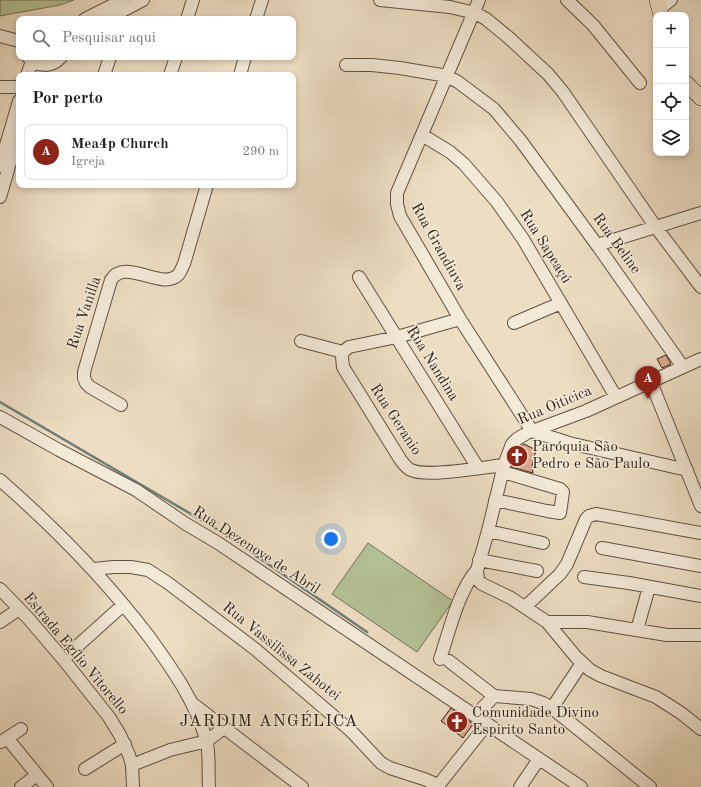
<!DOCTYPE html>
<html lang="pt">
<meta charset="utf-8">
<style>
:root{--surface:#fff;--page:#f6f6f6;--text:#222;--muted:#767676;--line:#e0e0e0;--accent:#8f2418}
body{margin:0;font-family:"Old Standard TT",serif;background:var(--page);color:var(--text)}
.controls{position:absolute;right:12px;top:12px;display:grid;overflow:hidden;border-radius:8px;box-shadow:0 2px 6px #0003}
.controls button{width:36px;height:36px;display:grid;place-items:center;padding:0;border:0;border-bottom:1px solid var(--line);background:var(--surface);color:var(--text);font:20px sans-serif}
.you{position:absolute;left:331px;top:539px;width:14px;height:14px;margin:-10px;border:3px solid #fff;border-radius:50%;background:#1a73e8;box-shadow:0 0 0 6px #1a73e833}
.badge{display:grid;place-items:center;width:26px;height:26px;border-radius:50%;background:var(--accent);color:#fff;font-size:13px;font-weight:700}
.pin{position:absolute;translate:-50% -33px;filter:drop-shadow(0 1px 2px #0008)}
.pin::after{content:'';position:absolute;top:21px;width:14px;height:12px;background:inherit;clip-path:polygon(0 0,100% 0,50% 100%)}
.list{margin:0;padding:0;list-style:none}
h2{display:flex;justify-content:space-between;align-items:center;height:52px;margin:0;padding:0 16px;font-size:17px}
h2 small{font-size:13px;font-weight:400;color:var(--muted)}
.list li{display:grid;grid-template-columns:26px 1fr auto;gap:12px;align-items:center;box-sizing:border-box;height:56px;margin:0 8px 8px;padding:0 8px;border:1px solid var(--line);border-radius:8px}
.list b{display:block;font-size:15px;white-space:nowrap}
.list p{margin:0;font-size:13px;white-space:nowrap;color:var(--muted)}
.list em{font-size:13px;font-style:normal;color:var(--muted)}
.icon{flex:none;width:22px;height:22px;fill:none;stroke:currentColor;stroke-width:2;stroke-linecap:round;stroke-linejoin:round}
.map{position:relative;flex:none;width:701px;height:787px;overflow:hidden}
.search{position:absolute;background:var(--surface);box-shadow:0 2px 6px #0003;left:16px;top:16px;width:280px;height:44px;display:flex;align-items:center;gap:10px;box-sizing:border-box;padding:0 14px;border-radius:8px;color:var(--muted);font-size:15px}
.panel{position:absolute;background:var(--surface);box-shadow:0 2px 6px #0003;left:16px;top:72px;width:280px;height:116px;border-radius:8px}
.map>svg:first-child{display:block}
</style>
<div class="map">
<svg width="701" height="787" viewBox="0 0 701 787">
<rect width="100%" height="100%" fill="#eddec3"/>
<filter id="stains"><feTurbulence type="fractalNoise" baseFrequency=".005" numOctaves="4"/><feColorMatrix values="0 0 0 0 .2 0 0 0 0 .09 0 0 0 0 .02 0 0 0 .5 -.17"/></filter>
<radialGradient id="worn" r=".72"><stop offset=".6" stop-color="#630" stop-opacity="0"/><stop offset="1" stop-color="#630" stop-opacity=".3"/></radialGradient>
<path fill="#b4c296" stroke="#727357" d="M0,0H74L60,5L0,16Z
M368,543L453,601L417,652L332,594Z"/>
<g fill="none" stroke-linecap="round" stroke-linejoin="round">
<path stroke="#707f79" stroke-width="2.5" d="M0,402L220,531L367,632"/>
</g>
<path fill="#daa68e" stroke="#312418" d="M666,355L671,364L662,368L657,359Z
M524,444L536,450L532,466L533,473L511,467L518,448Z
M451,708L473,724L463,738L441,721Z"/>
<g fill="none" stroke-linecap="round" stroke-linejoin="round">
<g stroke="#605243" stroke-width="14">
<path id="minor" d="M380,0L450,7L475,13L486,19L508,37L548,74L563,92L655,226L701,287
M479,0L397,193V204L400,216L460,319L532,431L569,443L687,470
M567,0L593,25L640,83
M659,9L671,0
M85,19L123,0
M107,19L143,0
M187,19L193,0
M256,19L262,0
M0,36L19,41
M28,57C37,67 52,68 61,57
M346,65H372L400,68L447,76L458,82L494,109L521,141L597,245L683,367
M27,75L32,61
M104,75L110,57
M170,75L176,57
M240,75L245,57
M0,87H19
M422,135L450,152L464,164L497,202L523,239L616,397
M0,166L19,101
M0,197L19,132
M597,245L701,213
M359,277L478,468
M460,319L397,337L349,347L343,352L342,357L343,367L400,459C403,463 406,468 411,470C427,478 484,467 504,465
M514,323L561,303
M301,341L343,352
M701,359L586,411L527,433L517,439L512,444L504,465L488,531L477,570L478,580L482,584L511,598L547,622L576,657L590,670L601,676L656,697L681,713L701,729
M651,382L701,506
M121,405L90,387L86,383L84,378V372L111,280C125,257 161,291 178,275C181,272 182,267 184,264L207,185
M0,417L59,450L136,490L186,524L218,543L581,787
M0,480C55,528 106,580 150,638C173,670 195,701 206,739C210,751 208,773 209,787
M495,500L547,511L560,513L563,492L560,489L503,472
M488,531L543,543
M602,548L701,566
M479,560L537,571
M94,569L113,567H131L148,570L168,583L255,649L351,731L381,763L390,768L424,779L438,785
M584,577L629,583L701,596
M0,589L28,618L63,659L109,717L120,735L129,755L132,765L133,787
M525,607L560,574L567,564L586,519L589,516L596,514L701,533
M0,622L19,609
M547,622H587L667,635H701
M637,630L649,587
M63,659L123,605
M440,659C449,633 458,591 477,570
M449,661L494,696
M193,704L302,787
M552,708L582,663
M475,716L494,696L531,699L543,703L552,708L650,787
M7,738L47,787
M1,742L21,729
M132,765L170,750L207,741L220,731L224,729L229,731
M85,769L125,744
M21,787L37,775
M437,787L487,724
M520,787L539,759"/>
</g>
<g stroke="#312418" stroke-width="16">
<path id="major" d="M657,0L661,15
M686,83L701,98"/>
</g>
<use href="#minor" stroke="#f3ead8" stroke-width="12"/>
<use href="#major" stroke="#eddec3" stroke-width="15"/>
</g>
<defs>
<g id="church-disc" transform="scale(1.15)"><circle r="9.5" fill="#8f2418" stroke="#f3ead8"/><path d="M-1.2-6h2.4v3.5h3.3v2.4h-3.3V6h-2.4V-.1h-3.3v-2.4h3.3Z" fill="#fff"/></g>
</defs>
<g fill-rule="evenodd">
<use href="#church-disc" x="517" y="456"/>
<use href="#church-disc" x="457" y="722"/>
</g>
<g text-anchor="middle" dominant-baseline="central" stroke-width="3" stroke-linejoin="round" paint-order="stroke">
<g font-size="15" fill="#312418" stroke="#f3ead8">
<text transform="translate(616 244) rotate(54)">Rua Beline</text>
<text transform="translate(438 247) rotate(61)">Rua Grandiuva</text>
<text transform="translate(545 247) rotate(58)">Rua Sapeaçú</text>
<text transform="translate(85 313) rotate(-71)">Rua Vanilla</text>
<text transform="translate(432 364) rotate(58)">Rua Nandina</text>
<text transform="translate(555 406) rotate(-23)">Rua Oiticica</text>
<text transform="translate(395 420) rotate(57)">Rua Geranio</text>
<text transform="translate(256 551) rotate(33)">Rua Dezenove de Abril</text>
<text transform="translate(281 652) rotate(39)">Rua Vassilissa Zahotei</text>
<text transform="translate(75 654) rotate(50)">Estrada Egílio Vitorello</text>
</g>
<g font-size="15" fill="#312418" stroke="#f3ead8" text-anchor="start">
<text x="532" y="447">Paróquia São<tspan x="532" dy="17">Pedro e São Paulo</tspan></text>
<text x="472" y="713">Comunidade Divino<tspan x="472" dy="17">Espirito Santo</tspan></text>
</g>
<g font-size="17" letter-spacing="1" fill="#312418" stroke="#f3ead8">
<text x="269" y="721">JARDIM ANGÉLICA</text>
</g>
</g>
<rect width="100%" height="100%" filter="url(#stains)"/>
<rect width="100%" height="100%" fill="url(#worn)"/>
</svg>
<div class="controls">
<button>+</button>
<button>−</button>
<button><svg class="icon" aria-label="locate" viewBox="0 0 24 24"><circle cx="12" cy="12" r="6"/><path d="M12 2v4M12 18v4M2 12h4M18 12h4"/></svg></button>
<button><svg class="icon" aria-label="layers" viewBox="0 0 24 24"><path d="M12 4l9 5-9 5-9-5zM3 14l9 5 9-5"/></svg></button>
</div>
<div class="you"></div>
<div class="pin badge" style="left:648px;top:399px">A</div>
<div class="search"><svg class="icon" aria-label="search" viewBox="0 0 24 24"><circle cx="10" cy="10" r="6"/><path d="M15 15l6 6"/></svg>Pesquisar aqui</div>
<section class="panel">
<h2>Por perto<small></small></h2>
<ul class="list">
<li><span class="badge">A</span><div><b>Mea4p Church</b><p>Igreja</p></div><em>290 m</em></li>
</ul>
</section>
</div>
